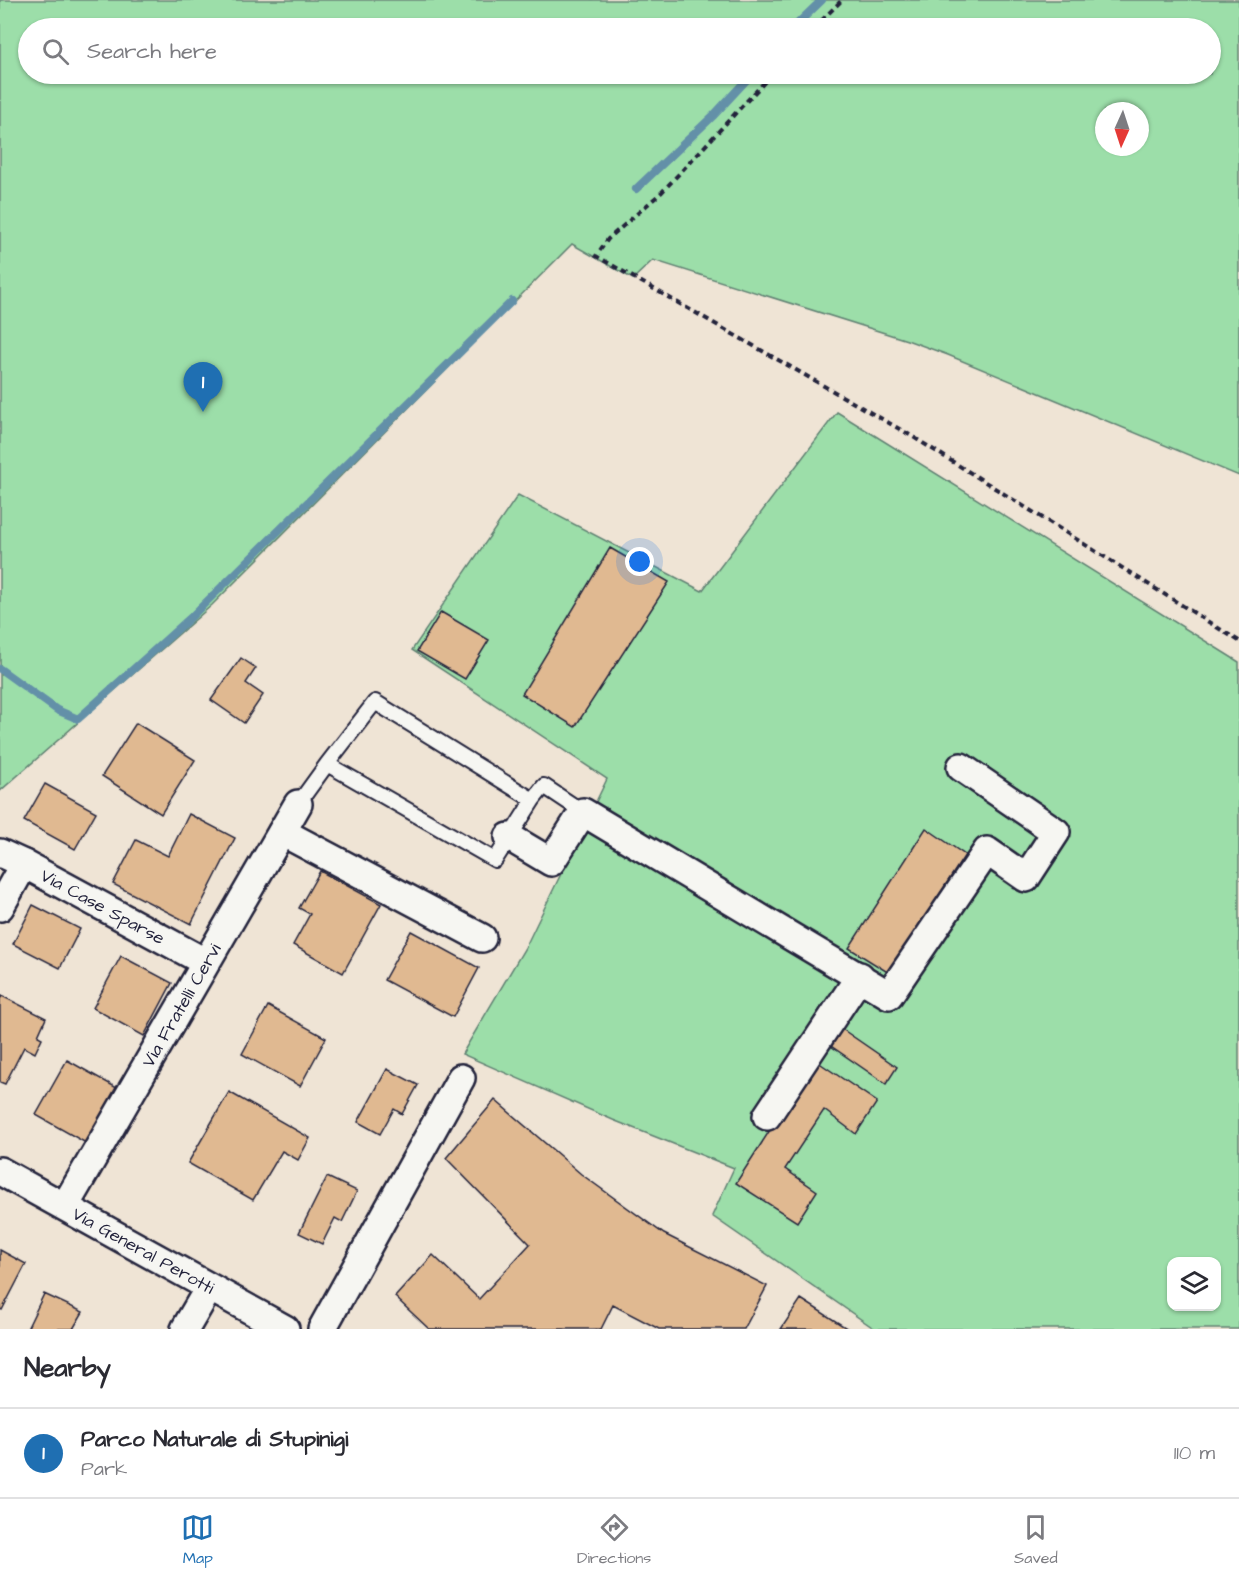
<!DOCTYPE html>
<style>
:root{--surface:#fff;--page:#f2f2f3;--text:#2b2b33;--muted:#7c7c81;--line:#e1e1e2;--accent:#1f6fb2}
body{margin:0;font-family:"Architects Daughter",sans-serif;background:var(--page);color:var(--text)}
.controls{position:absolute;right:18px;bottom:18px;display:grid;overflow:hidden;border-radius:12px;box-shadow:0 2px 4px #0004}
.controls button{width:54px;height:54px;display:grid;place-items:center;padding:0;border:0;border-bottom:2px solid var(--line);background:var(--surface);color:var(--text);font:30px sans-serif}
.compass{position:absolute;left:1095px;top:102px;width:54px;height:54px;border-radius:50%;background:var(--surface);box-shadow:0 2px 4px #0004;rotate:183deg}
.you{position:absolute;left:640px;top:562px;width:21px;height:21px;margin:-15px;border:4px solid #fff;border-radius:50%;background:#1a73e8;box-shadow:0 0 0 9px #1a73e833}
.badge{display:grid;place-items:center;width:39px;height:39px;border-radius:50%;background:var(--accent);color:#fff;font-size:20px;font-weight:700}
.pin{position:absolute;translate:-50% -50px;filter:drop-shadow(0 2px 3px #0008)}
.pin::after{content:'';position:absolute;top:32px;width:21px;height:18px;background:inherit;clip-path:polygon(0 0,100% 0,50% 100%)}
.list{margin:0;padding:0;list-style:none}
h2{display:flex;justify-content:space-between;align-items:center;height:78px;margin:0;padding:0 24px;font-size:26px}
h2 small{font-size:20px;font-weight:400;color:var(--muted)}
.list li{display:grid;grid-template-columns:39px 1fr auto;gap:18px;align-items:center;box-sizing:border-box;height:90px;padding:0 24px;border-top:2px solid var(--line)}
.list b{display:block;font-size:22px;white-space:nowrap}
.list p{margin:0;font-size:20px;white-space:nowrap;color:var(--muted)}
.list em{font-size:20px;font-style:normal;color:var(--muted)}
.icon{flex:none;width:33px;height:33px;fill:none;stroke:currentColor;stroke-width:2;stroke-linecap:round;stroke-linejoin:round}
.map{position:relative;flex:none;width:1239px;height:1329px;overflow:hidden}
.search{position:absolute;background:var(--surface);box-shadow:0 2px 4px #0004;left:18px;right:18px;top:18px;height:66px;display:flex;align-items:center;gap:15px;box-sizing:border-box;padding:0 21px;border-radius:33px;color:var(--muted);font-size:22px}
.sheet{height:168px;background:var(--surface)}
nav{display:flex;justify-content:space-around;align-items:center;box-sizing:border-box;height:84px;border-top:2px solid var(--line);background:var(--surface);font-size:16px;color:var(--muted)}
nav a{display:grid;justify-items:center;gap:3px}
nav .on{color:var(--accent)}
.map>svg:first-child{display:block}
</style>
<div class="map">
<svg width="1239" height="1329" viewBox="0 0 1239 1329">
<rect width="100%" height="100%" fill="#efe4d5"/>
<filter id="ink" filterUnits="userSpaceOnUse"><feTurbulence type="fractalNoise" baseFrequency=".0167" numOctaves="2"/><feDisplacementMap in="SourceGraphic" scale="12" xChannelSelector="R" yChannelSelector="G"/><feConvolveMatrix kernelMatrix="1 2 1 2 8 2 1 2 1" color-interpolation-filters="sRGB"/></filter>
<g filter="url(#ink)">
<path fill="#9cdea9" stroke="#5f8072" stroke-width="1.5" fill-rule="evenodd" d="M0,0H1239V476L948,355L907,340L653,260L633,279L572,244L212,605L0,791ZM1210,28V74H28V28ZM1104,111H1140V147H1104Z
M837,412L1239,662V1329H875L712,1216L734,1168L613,1120L462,1054L526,946L607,779L412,650L518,495L702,591ZM1172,1262H1216V1306H1172Z"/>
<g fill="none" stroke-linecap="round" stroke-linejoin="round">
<path stroke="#6390a8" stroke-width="8" d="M793,28L822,0
M636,189L714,115L752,74
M0,669L57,710L78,719L189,619L512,301"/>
</g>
<path fill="#e0b991" stroke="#22223b" stroke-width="1.5" d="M610,548L669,582L575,727L522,694Z
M441,612L489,640L465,679L417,651Z
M241,658L256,668L246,683L263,695L244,723L211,700Z
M136,723L195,760L161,814L102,776Z
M45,784L96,812L75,849L24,821Z
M189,814L235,838L191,924L113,884L136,840L168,856Z
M926,828L965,855L889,973L849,948Z
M320,871L381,904L343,973L293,945L310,914L299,908Z
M33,905L80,929L60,968L13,944Z
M411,931L479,968L453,1017L384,980Z
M121,956L172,983L144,1036L93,1008Z
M2,996L46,1018L38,1036L42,1038L35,1053L24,1047L5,1084L0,1082V999Z
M268,1006L326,1038L300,1086L242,1054Z
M839,1027L897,1067L886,1084L828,1044Z
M67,1060L117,1088L86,1143L36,1115Z
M815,1060L877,1102L856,1134L824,1110L785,1169L817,1191L797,1222L736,1183Z
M387,1069L418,1085L402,1114L394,1109L380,1134L358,1122Z
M229,1092L310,1138L298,1160L282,1151L253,1200L188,1163Z
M495,1100L581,1174L664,1234L767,1286L744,1329H659L613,1305L601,1329H429L395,1297L433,1255L479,1299L530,1244L446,1158Z
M327,1177L357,1191L342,1222L335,1218L322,1244L299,1233Z
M0,1250L26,1264L2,1310L0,1309Z
M44,1294L83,1312L73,1329H27Z
M801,1299L848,1329H781Z"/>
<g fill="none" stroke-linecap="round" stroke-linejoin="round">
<g stroke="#22223b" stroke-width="18">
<path id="lane" d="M533,800L544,786L583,812
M298,804L327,764L495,860L533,800L375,702L327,764"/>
</g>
<g stroke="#22223b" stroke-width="32">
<g id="street">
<path d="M282,832L482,938"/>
<path d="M509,837L551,862L583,812L889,995L987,851L1026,878L1056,832L961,767"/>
<path id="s1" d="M0,853L24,864L205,962"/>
<path d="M0,907L24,864"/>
<path d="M767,1116L860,976"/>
<path id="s2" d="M0,1171L285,1329"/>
<path id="s3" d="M65,1206L298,804"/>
<path d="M185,1329L209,1288"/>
<path d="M322,1329L461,1078"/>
</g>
</g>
<path stroke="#22223b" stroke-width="4" stroke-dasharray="6 4.5" stroke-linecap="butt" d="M814,28L842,0
M772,74L662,192L608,239L596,256L910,435L1239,641"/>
<use href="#lane" stroke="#f6f6f2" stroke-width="14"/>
<use href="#street" stroke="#f6f6f2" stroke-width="27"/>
</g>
</g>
<g text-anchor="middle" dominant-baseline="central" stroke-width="4.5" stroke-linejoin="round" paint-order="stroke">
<g font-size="18" fill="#22223b" stroke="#f6f6f2">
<text stroke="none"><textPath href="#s1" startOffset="116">Via Case Sparse</textPath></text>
<text stroke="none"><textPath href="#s3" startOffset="232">Via Fratelli Cervi</textPath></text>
<text stroke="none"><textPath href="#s2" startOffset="164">Via General Perotti</textPath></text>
</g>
</g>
</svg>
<div class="controls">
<button><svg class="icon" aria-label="layers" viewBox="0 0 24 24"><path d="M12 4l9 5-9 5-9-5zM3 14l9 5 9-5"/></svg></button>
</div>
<svg class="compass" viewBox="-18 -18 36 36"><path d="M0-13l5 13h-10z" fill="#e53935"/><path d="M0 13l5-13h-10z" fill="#7c7c81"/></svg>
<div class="you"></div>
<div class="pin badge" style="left:203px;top:412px">1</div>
<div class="search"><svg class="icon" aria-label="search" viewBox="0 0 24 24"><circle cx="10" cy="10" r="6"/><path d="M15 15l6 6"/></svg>Search here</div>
</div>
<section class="sheet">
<h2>Nearby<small></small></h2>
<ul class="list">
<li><span class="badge">1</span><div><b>Parco Naturale di Stupinigi</b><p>Park</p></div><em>110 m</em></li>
</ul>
</section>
<nav>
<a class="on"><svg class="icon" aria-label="map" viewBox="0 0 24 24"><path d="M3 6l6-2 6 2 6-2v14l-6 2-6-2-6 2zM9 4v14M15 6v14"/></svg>Map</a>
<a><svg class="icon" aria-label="directions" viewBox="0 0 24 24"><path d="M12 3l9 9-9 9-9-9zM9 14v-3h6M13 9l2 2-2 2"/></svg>Directions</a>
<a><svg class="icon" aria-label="saved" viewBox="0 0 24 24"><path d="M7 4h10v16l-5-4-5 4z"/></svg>Saved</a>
</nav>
